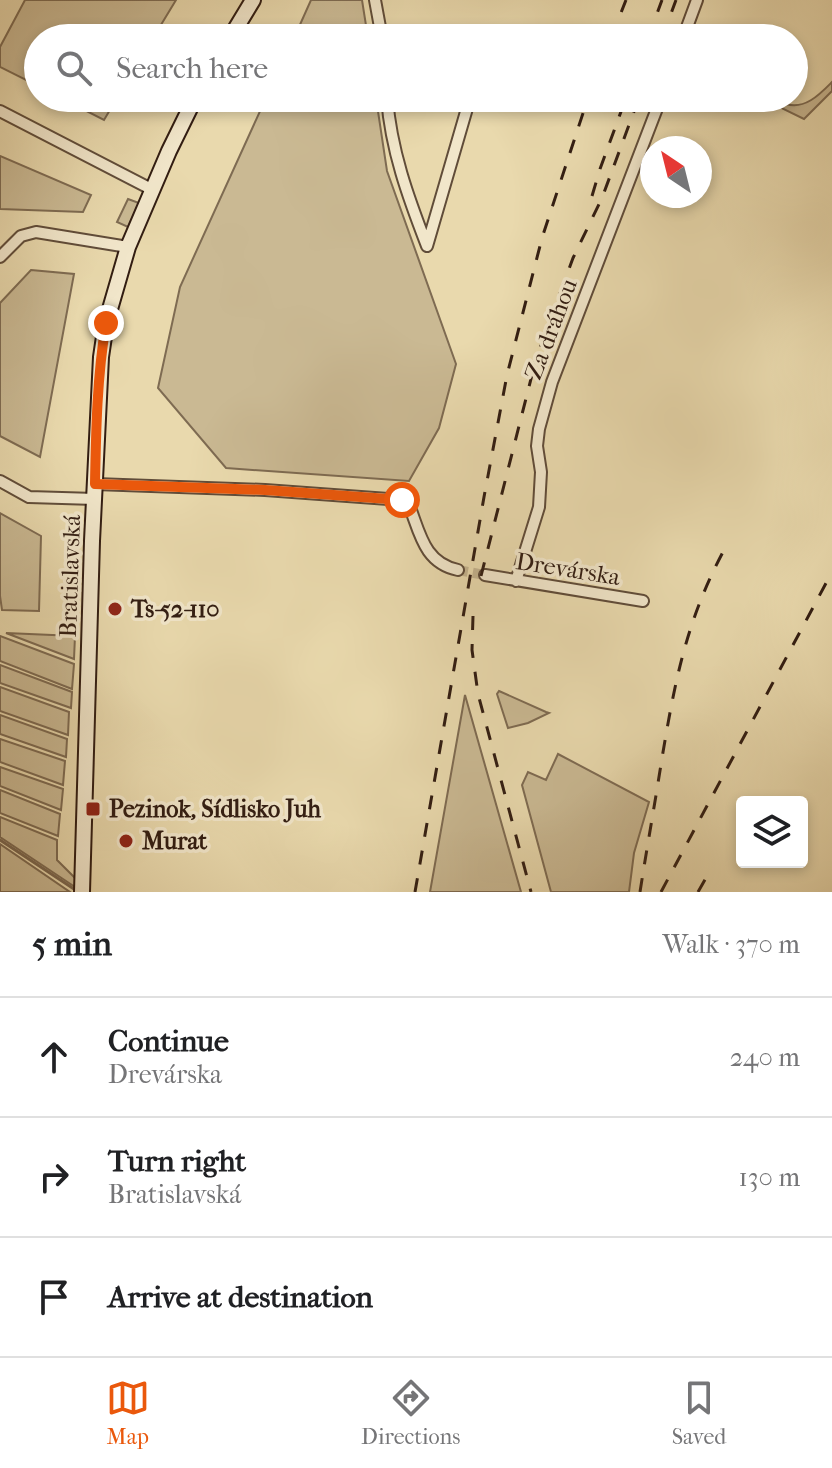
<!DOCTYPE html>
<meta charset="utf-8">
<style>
:root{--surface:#fff;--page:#f6f6f6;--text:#202124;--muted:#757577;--line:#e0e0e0;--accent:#ea580c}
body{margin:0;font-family:"IM FELL French Canon",serif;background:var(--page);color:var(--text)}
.controls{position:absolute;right:24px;bottom:24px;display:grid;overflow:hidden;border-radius:8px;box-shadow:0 4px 12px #0003}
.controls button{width:72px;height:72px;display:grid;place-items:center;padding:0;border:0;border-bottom:2px solid var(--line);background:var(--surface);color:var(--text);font:40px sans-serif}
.compass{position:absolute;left:640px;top:136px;width:72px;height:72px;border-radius:50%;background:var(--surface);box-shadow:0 4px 12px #0003;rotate:325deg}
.stop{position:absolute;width:24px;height:24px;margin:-18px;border:6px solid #ea580c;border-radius:50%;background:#fff}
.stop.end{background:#ea580c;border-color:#fff;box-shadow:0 2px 8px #0008}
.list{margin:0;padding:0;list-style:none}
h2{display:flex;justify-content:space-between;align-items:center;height:104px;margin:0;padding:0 32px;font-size:34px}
h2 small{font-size:26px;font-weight:400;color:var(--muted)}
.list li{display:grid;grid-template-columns:52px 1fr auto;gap:24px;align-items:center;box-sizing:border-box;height:120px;padding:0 32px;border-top:2px solid var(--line)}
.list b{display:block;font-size:30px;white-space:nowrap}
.list p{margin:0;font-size:26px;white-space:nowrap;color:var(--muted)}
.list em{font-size:26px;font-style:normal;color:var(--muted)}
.icon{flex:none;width:44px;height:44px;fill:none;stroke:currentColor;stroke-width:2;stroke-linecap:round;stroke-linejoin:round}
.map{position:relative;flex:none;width:832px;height:892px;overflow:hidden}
.search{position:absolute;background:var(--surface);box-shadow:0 4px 12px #0003;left:24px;right:24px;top:24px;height:88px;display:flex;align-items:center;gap:20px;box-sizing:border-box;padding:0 28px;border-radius:44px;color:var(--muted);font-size:30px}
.sheet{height:464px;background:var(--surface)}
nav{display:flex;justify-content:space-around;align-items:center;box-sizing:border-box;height:112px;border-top:2px solid var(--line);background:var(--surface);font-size:22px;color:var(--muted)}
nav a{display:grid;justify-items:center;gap:4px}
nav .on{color:var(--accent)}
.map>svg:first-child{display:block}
</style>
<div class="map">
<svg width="832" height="892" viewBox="0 0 832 892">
<rect width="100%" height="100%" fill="#e9d9ad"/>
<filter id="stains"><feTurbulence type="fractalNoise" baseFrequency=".0025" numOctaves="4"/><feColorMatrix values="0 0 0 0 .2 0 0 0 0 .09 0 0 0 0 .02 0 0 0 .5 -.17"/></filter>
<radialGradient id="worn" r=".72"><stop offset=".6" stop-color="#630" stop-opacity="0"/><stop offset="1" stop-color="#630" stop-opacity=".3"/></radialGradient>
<path fill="#cab993" stroke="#7e6b52" stroke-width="2" d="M25,0H176L153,38H38V86L0,67V47Z
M311,0H362L368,38H294Z
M832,82V91L804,119L761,98C773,98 776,100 786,104C805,110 820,94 832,82Z
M61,98H117L104,120Z
M266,98H376L387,171L456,364L439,428L409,481L226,468L158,388L180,287Z
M0,156L91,195L83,212L0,209Z
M128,199L139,203L128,227L117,222Z
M31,270L74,274L40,457L0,436V303Z
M0,513L41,536L39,611L2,610L0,596Z
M6,633L75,636L74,659Z
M0,636L74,664L72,689L0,661Z
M0,665L72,692L71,708L0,683Z
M0,687L69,712L68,735L0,711Z
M499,691L546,712L549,713L528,723L508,728L497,694Z
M465,695L521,892H430Z
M0,715L67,739L66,757L0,734Z
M0,739L65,761L63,785L0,762Z
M558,754L649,802L634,853L629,892H551L522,785L528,772L546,780Z
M0,767L63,789L61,810L0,786Z
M0,790L60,814L58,836L0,813Z
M0,817L57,840V860L75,878V887L0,837Z
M0,844L70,892H0Z"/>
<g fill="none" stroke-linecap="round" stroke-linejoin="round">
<path stroke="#7b674f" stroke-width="3" d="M0,840L77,891"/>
<path stroke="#c4b38e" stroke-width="10" stroke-dasharray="10 5" stroke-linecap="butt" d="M458,570L485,575"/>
<g stroke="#604c39" stroke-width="14">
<path id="street" d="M375,0L382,38
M683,38L697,0
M387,98C391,150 408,197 427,246
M0,111L153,190
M427,246L470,98
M0,257L21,236L36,232L128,247
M0,481L29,497L95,499
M95,484L265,490L402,500L409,505C420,533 424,563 458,570
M485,575L643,601
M516,581L539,507L541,472L537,446L539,429L552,382L661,98"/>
</g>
<g stroke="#321d12" stroke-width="18">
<path id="secondary" d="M230,38L253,0
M82,892L92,541L101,357L106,323L128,247L169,151L195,98"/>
</g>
<use href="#street" stroke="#f1e6ca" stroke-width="10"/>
<use href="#secondary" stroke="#f1e6ca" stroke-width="14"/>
<path stroke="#321d12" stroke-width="3" stroke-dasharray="14 14" stroke-linecap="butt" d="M611,38L626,0
M648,38L662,0
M662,38L676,0
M592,196L600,169L626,98
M531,373L573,258L602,198L639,98
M481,576L535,363
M473,616L472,650L478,694L531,892
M415,892L484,497L507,375L542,238L588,98
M640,892C647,847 655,803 662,758C675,681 686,622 723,552
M661,892L832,572
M698,892L706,878"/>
</g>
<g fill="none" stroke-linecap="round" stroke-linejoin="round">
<path stroke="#ea580c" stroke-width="10" d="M106,323C97,377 96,430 95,484L265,490L402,500"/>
</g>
<g fill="#8f2418" stroke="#f1e6ca" stroke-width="3">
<circle cx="115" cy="609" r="8"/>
<rect x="85" y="801" width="16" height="16" rx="4"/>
<circle cx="126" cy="841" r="8"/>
</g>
<g text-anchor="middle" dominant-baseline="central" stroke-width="7" stroke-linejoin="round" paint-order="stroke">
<g font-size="24" fill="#321d12" stroke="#f1e6ca">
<text transform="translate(551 329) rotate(-69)">Za dráhou</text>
<text transform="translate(568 569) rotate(9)">Drevárska</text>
<text transform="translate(70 576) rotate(-88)">Bratislavská</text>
</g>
<g font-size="24" font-weight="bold" fill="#321d12" stroke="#f1e6ca" text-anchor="start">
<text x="131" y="609">Ts-52-110</text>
<text x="109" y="809">Pezinok, Sídlisko Juh</text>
<text x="142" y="841">Murat</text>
</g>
</g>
<rect width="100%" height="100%" filter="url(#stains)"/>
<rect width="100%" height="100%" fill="url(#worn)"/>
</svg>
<div class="controls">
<button><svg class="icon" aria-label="layers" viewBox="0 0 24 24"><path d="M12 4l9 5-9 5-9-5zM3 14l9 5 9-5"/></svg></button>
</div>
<svg class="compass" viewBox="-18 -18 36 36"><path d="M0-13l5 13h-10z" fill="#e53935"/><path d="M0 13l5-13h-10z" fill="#757577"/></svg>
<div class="stop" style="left:402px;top:500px"></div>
<div class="stop end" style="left:106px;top:323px"></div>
<div class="search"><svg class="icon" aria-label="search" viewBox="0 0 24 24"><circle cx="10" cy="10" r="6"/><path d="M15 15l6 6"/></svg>Search here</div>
</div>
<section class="sheet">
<h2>5 min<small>Walk · 370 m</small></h2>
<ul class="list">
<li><svg class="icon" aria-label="ahead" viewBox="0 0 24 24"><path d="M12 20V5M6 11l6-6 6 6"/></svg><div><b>Continue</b><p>Drevárska</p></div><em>240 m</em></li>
<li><svg class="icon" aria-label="right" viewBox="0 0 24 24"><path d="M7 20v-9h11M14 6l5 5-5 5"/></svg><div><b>Turn right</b><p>Bratislavská</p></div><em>130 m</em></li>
<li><svg class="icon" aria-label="arrive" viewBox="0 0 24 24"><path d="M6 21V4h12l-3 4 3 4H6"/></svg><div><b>Arrive at destination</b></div></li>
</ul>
</section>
<nav>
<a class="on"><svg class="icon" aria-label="map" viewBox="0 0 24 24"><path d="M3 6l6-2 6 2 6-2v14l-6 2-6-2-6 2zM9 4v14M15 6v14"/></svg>Map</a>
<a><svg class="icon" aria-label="directions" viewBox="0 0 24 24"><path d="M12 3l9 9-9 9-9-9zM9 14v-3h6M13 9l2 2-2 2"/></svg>Directions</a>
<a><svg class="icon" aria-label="saved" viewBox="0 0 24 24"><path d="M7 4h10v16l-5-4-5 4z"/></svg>Saved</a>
</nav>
